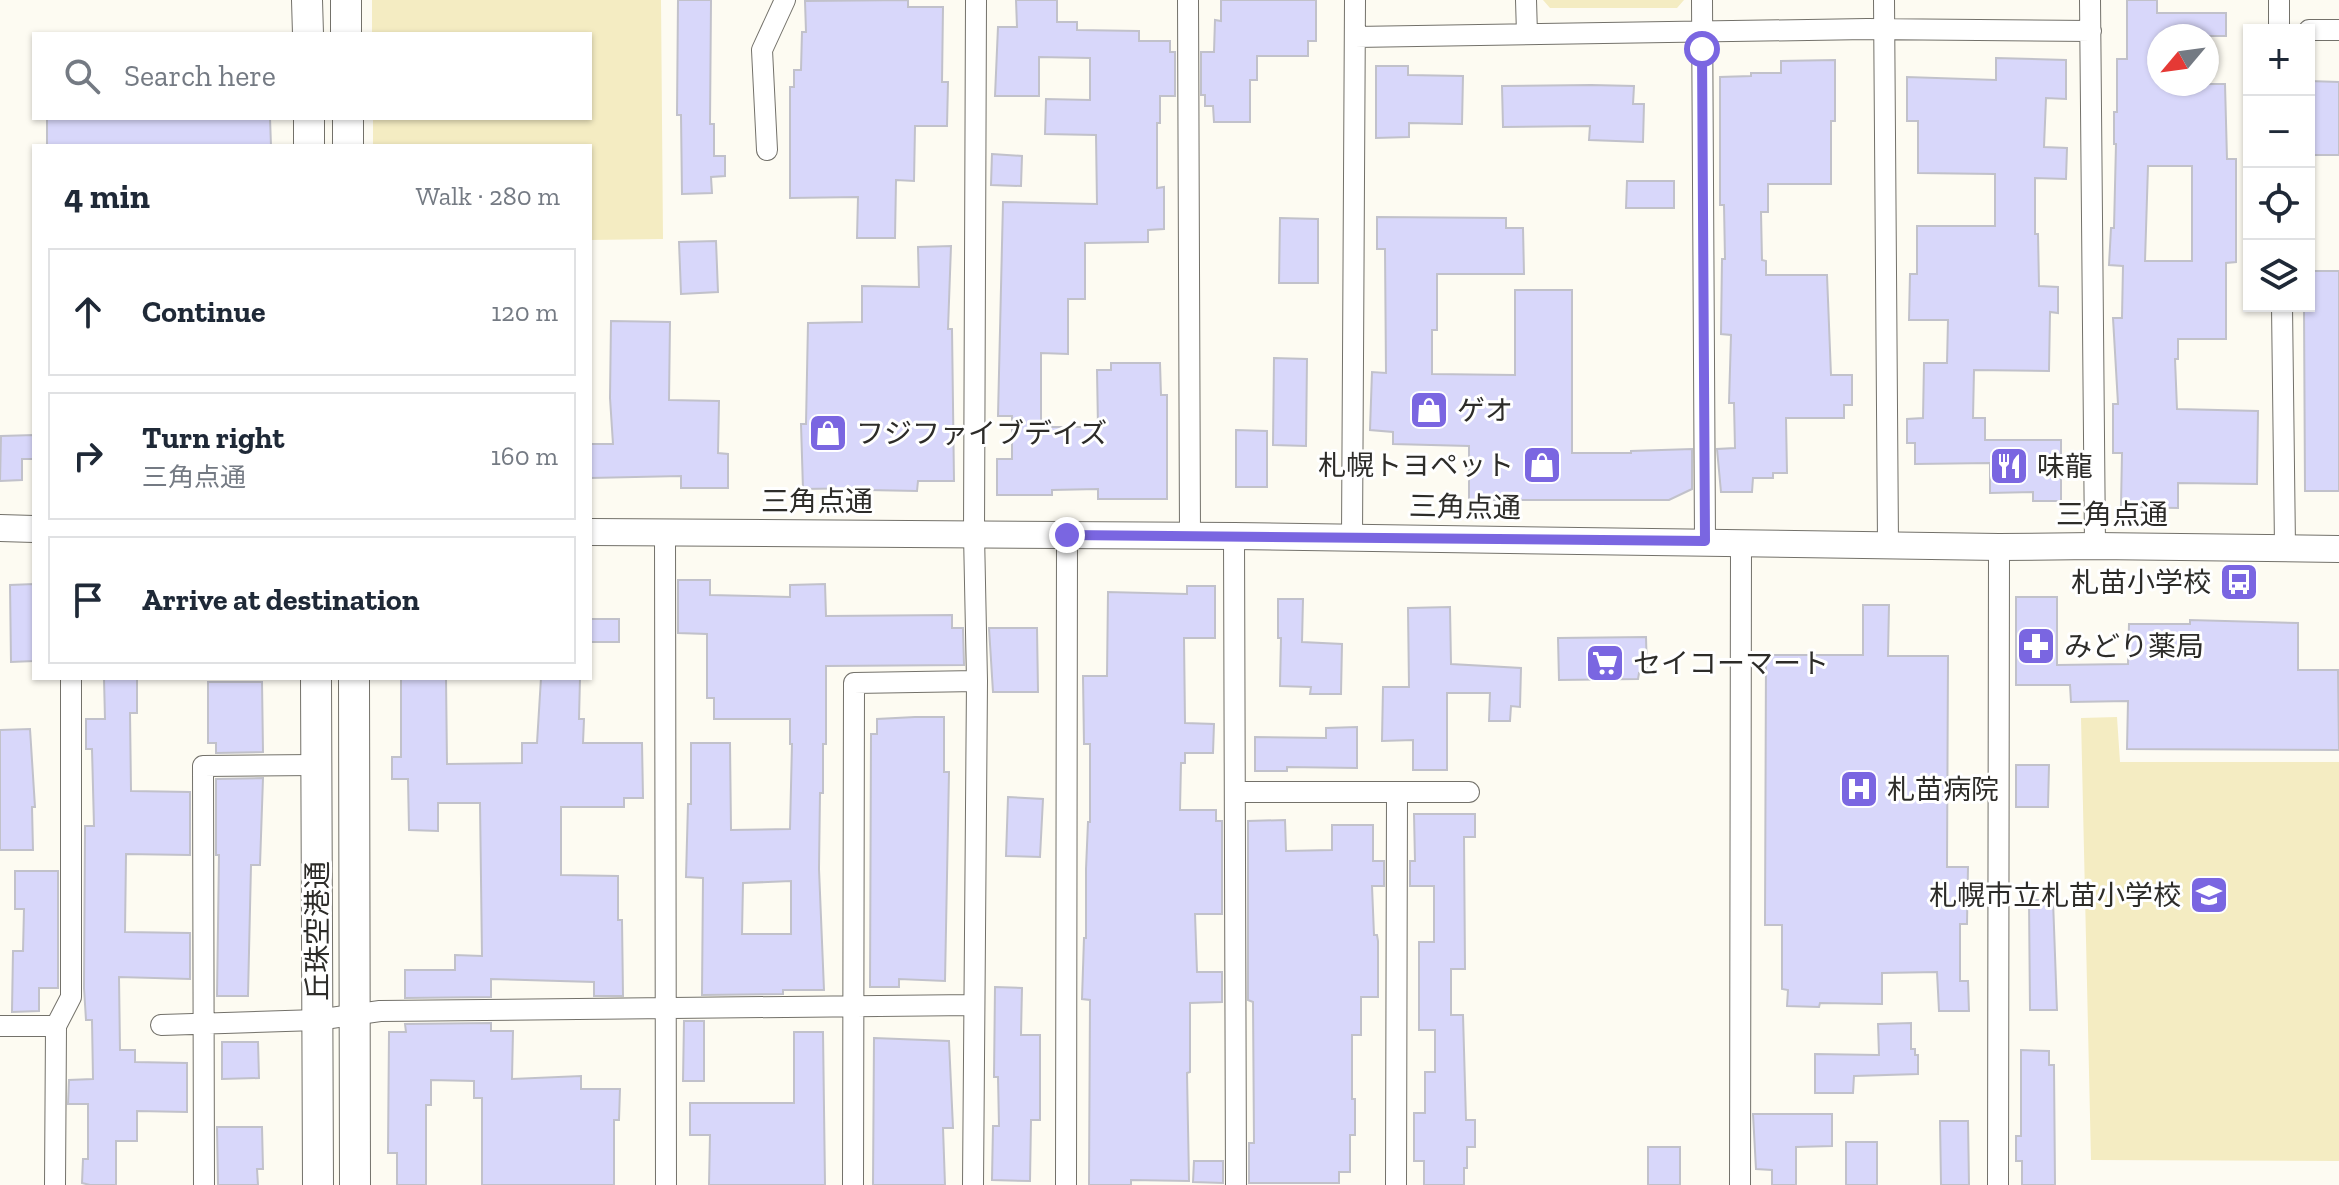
<!DOCTYPE html>
<meta charset="utf-8">
<style>
:root{--surface:#fff;--page:#f6f6f7;--text:#1f2937;--muted:#747a83;--line:#e0e1e3}
body{margin:0;font-family:"Zilla Slab","Noto Sans JP",serif;background:var(--page);color:var(--text)}
.controls{position:absolute;right:24px;top:24px;display:grid;overflow:hidden;border-radius:0px;box-shadow:0 2px 6px #0004}
.controls button{width:72px;height:72px;display:grid;place-items:center;padding:0;border:0;border-bottom:2px solid var(--line);background:var(--surface);color:var(--text);font:40px sans-serif}
.compass{position:absolute;left:2147px;top:24px;width:72px;height:72px;border-radius:50%;background:var(--surface);box-shadow:0 2px 6px #0004;rotate:241deg}
.stop{position:absolute;width:24px;height:24px;margin:-18px;border:6px solid #7a66e1;border-radius:50%;background:#fff}
.stop.end{background:#7a66e1;border-color:#fff;box-shadow:0 2px 8px #0008}
.list{margin:0;padding:0;list-style:none}
h2{display:flex;justify-content:space-between;align-items:center;height:104px;margin:0;padding:0 32px;font-size:34px}
h2 small{font-size:26px;font-weight:400;color:var(--muted)}
.list li{display:grid;grid-template-columns:52px 1fr auto;gap:24px;align-items:center;box-sizing:border-box;height:128px;margin:0 16px 16px;padding:0 16px;border:2px solid var(--line);border-radius:0px}
.list b{display:block;font-size:30px;white-space:nowrap}
.list p{margin:0;font-size:26px;white-space:nowrap;color:var(--muted)}
.list em{font-size:26px;font-style:normal;color:var(--muted)}
.icon{flex:none;width:44px;height:44px;fill:none;stroke:currentColor;stroke-width:2;stroke-linecap:round;stroke-linejoin:round}
.map{position:relative;flex:none;width:2339px;height:1185px;overflow:hidden}
.search{position:absolute;background:var(--surface);box-shadow:0 2px 6px #0004;left:32px;top:32px;width:560px;height:88px;display:flex;align-items:center;gap:20px;box-sizing:border-box;padding:0 28px;border-radius:0px;color:var(--muted);font-size:30px}
.panel{position:absolute;background:var(--surface);box-shadow:0 2px 6px #0004;left:32px;top:144px;width:560px;height:536px;border-radius:0px}
.map>svg:first-child{display:block}
</style>
<div class="map">
<svg width="2339" height="1185" viewBox="0 0 2339 1185">
<rect width="100%" height="100%" fill="#fdfbf2"/>
<path fill="#f4ecc2" d="M372,0H661L663,239L590,240V146H373V118H590V34H372Z
M1543,0H1684L1677,8H1550Z
M2117,717L2120,762H2339V1161L2091,1160L2081,718Z"/>
<path fill="#d8d7fa" stroke="#c1c1ca" stroke-width="2" fill-rule="evenodd" d="M678,0H711L710,124H714V156H725V176L711,177L712,193L682,194L681,115H677Z
M908,0V7H943L942,82H948L947,126H915L914,181L896,180L895,238H857L858,197L790,198V87H794V70H801L802,32H806L805,1Z
M1016,0H1057V22H1077V30L1139,31V41H1170V52H1175V96H1160V123H1157V188L1164,187V229L1148,230V242L1085,243V299H1068V354L1041,353V424H1052V427H1098L1097,370H1111V363H1160L1161,395H1167V499H1098V489L1052,490V495H997V459H1012V416H998L1003,202L1097,204L1096,135L1045,134L1046,99L1090,100V58L1039,57V96H995L998,27H1017Z
M1221,0H1316V41H1308V56H1257V80H1250V122H1214L1213,106H1205V95H1201V52H1214L1215,20L1221,21Z
M2127,0H2157V13H2226V36H2159V84H2225L2227,159H2236V262L2226,263V339H2178V359H2175L2177,409L2258,411L2257,484L2178,483V508L2121,507L2122,453H2113V404H2118L2113,318H2122L2123,266L2109,265L2111,228H2114L2116,144H2114V112H2117V59H2127ZM2148,166H2192V261H2145Z
M1996,58L2066,60V99L2046,98L2044,147L2067,148L2066,179L2035,178V234H2038L2039,286L2058,287V313L2050,312L2049,371L1974,370L1973,418H1985V440H2061V501H2033V492L1990,493V463L1915,464V443H1907V419L1923,418L1924,363H1947L1948,320H1909L1910,274H1917V226H1995V174L1918,173V121H1907V77L1996,80Z
M1835,60V121H1831V184H1768V212H1761L1762,260L1766,261V275H1827L1831,375H1852V405H1844V418H1786L1787,473H1773V478H1753L1752,492H1721L1717,449L1735,448L1734,403H1729L1731,335L1721,334L1722,259H1725L1724,205H1720V77L1751,76V73H1781V61Z
M1376,66H1408V75L1463,76L1462,124L1409,123V137L1376,138Z
M2309,81L2339,82V155H2309Z
M1591,85L1634,86L1633,104H1644L1643,142L1589,140L1590,126L1503,127L1502,86Z
M47,118H270L271,146H47Z
M992,154L1022,156L1021,186L991,185Z
M1627,181H1674V208H1626Z
M1377,217L1506,218V228H1523L1524,274H1437V330H1432V374L1515,375V290H1572V453H1631V451L1692,449V489L1669,500H1469V446L1393,444V432L1370,430L1372,372L1386,373L1385,249H1377Z
M1280,218L1318,219V283H1279Z
M716,241L718,292L681,294L679,242Z
M951,246L948,329H952L954,481H918L917,491L868,490V488L803,489L801,424H806L808,323L862,322V286L919,287L918,247Z
M2309,271H2339V491H2305L2304,306H2309Z
M611,321L670,322L669,400L719,401L718,453L728,454V488H681V476L590,478V444H613L610,398Z
M1274,358L1307,359L1306,446L1273,445Z
M1236,430L1267,431V487H1236Z
M34,435V459H22V480L0,481L1,436Z
M678,580H710V595L790,597V585L825,584L826,616L952,615V628H963L964,665L826,666V744H823V793H820L819,869L824,990H783V994L702,995L703,878L686,877L688,804H691V743H730L731,830L790,829L792,744H790V719H714V698H707V634L678,633ZM791,881V934H742L743,883Z
M34,584V661L11,662L10,585Z
M1187,586H1215V638H1184L1185,723L1214,724L1213,753H1185V763H1181L1180,810H1216V821H1222V914H1195L1197,972H1222V1002L1190,1003V1072L1187,1073L1189,1181L1131,1180V1185H1089L1090,1000L1082,999L1084,938H1086V869L1088,822H1090V744H1084L1083,676H1107L1108,592L1187,594Z
M2016,597H2057V665L2128,664L2129,624H2190V620L2298,623V670H2338L2339,750L2127,749L2128,701L2071,702L2070,685H2016Z
M1278,599H1303L1302,642L1342,644L1341,694H1310L1311,687L1280,686L1281,638H1278Z
M1863,605H1889L1888,656H1948L1947,867H1968L1967,924H1960V981H1968L1969,1011H1939L1937,972L1882,973V1004L1820,1003L1819,1007L1787,1006L1788,990L1782,989V925H1765L1766,655H1863Z
M1450,607L1451,664L1521,668L1520,707L1511,706L1510,721H1489L1490,693H1447V770H1413V740L1382,741L1383,687H1409L1408,608Z
M590,619H619V642H590Z
M989,628H1037L1038,692H993Z
M1646,637L1647,673H1639L1638,679L1559,680L1558,638Z
M104,678H137V713H130L131,791L190,792V855L126,854L125,932L190,933V979L119,977L120,1050H135V1062L187,1063V1112L137,1111V1141H116V1185H90L82,1183L83,1159H88V1104H68L69,1080L93,1079L92,1020H86L84,988L85,826H94L92,749H86V719H105Z
M401,678H446L447,764L522,763V743H537L541,678H580L579,719H584L583,743H642L643,798H624V807H561V875L618,876V920H622L623,996H594V982L491,979V997L405,998V970H455V955L482,956L480,803H438V831L409,830L408,779H392V757H401Z
M208,682H262L263,752L216,753V743H208Z
M915,717H944V772H949L945,981L899,979V987H870L871,734H877V719Z
M1357,727V768L1287,767V771H1255V737L1326,738V728Z
M30,729L35,807H32L33,850H0V730Z
M2016,765H2049L2048,807H2016Z
M263,778L260,865H251L248,996H217L219,855H216V779Z
M1008,797L1043,799L1040,857L1006,856Z
M1414,814H1475V837H1464L1465,969H1451V1015H1463L1466,1120H1475V1147H1467V1168H1464V1185H1424V1161H1414V1113H1425V1072H1435V1030H1419V942H1434V886H1410V861H1415Z
M1285,820L1286,851L1332,850V825H1373V861H1384V886H1372L1374,935H1377L1378,941V997H1361V1035H1352V1099H1355V1135H1350V1172H1339V1183H1249V1143H1254L1253,1002L1248,1000V821Z
M15,871H58V988H39V1011L12,1012L13,951H23L24,909H15Z
M2029,900H2053L2057,1010H2030Z
M995,987L1022,988L1021,1035H1040V1120H1031L1030,1181L992,1180L993,1126H999L998,1077H994Z
M684,1021H704V1081H683Z
M491,1023V1031H513L512,1079L581,1076V1089H620L619,1120H614V1185H482V1098H474V1081L431,1080V1105H426V1185H397V1153H388L389,1032H406L405,1024Z
M1911,1023V1049H1915V1055H1918V1074L1854,1076L1853,1093H1815V1054L1879,1055L1878,1024Z
M794,1032H823L825,1185H709L710,1135H690V1103H794Z
M874,1038L949,1041L953,1128H943L945,1185H873Z
M222,1042H258L259,1078L222,1079Z
M2021,1050L2049,1051V1065H2054L2055,1185H2022V1161H2016V1136H2021Z
M1753,1114H1832V1146L1796,1147V1185H1772V1170L1756,1169Z
M1940,1121H1968L1969,1185H1941Z
M217,1127H262L263,1169H257L258,1185H218Z
M1846,1142H1877V1185H1846Z
M1648,1147H1680V1185H1648Z
M1194,1161H1223V1183L1193,1182Z"/>
<g fill="none" stroke-linecap="round" stroke-linejoin="round">
<g stroke="#73716a" stroke-width="22">
<path id="minor" d="M1188,0L1190,537
M1526,0L1527,34
M1702,0L1705,541
M1884,0L1888,544
M2090,0L2095,546
M2279,0V30
M2309,30H2339
M1355,37L1867,29L2091,31
M767,150L762,50L785,0
M2282,306L2285,547
M665,532L666,1185
M1234,536L1236,1185
M1352,538L1355,0
M1235,792H1469
M161,1025L317,1020L380,1011L973,1005
M0,1026H56
M55,1185L56,1026L71,997V678
M204,1185L203,766L316,765
M853,1185L854,683L977,681
M973,1185L977,681L974,534L976,0
M1066,1185L1067,535
M1396,1185L1397,792
M1740,1185L1741,542
M1998,1185L1999,547"/>
</g>
<g stroke="#73716a" stroke-width="28">
<path id="tertiary" d="M0,528L34,529
M590,532L1234,536L1999,547L2095,546L2339,549"/>
</g>
<g stroke="#73716a" stroke-width="32">
<path id="secondary" d="M307,0L308,34
M346,0V34
M309,118V146
M348,118V146
M316,678L318,1185
M354,678L355,1185"/>
</g>
<use href="#minor" stroke="#fff" stroke-width="20"/>
<use href="#tertiary" stroke="#fff" stroke-width="26"/>
<use href="#secondary" stroke="#fff" stroke-width="30"/>
</g>
<g fill="none" stroke-linecap="round" stroke-linejoin="round">
<path stroke="#7a66e1" stroke-width="10" d="M1067,535L1705,541L1702,49"/>
</g>
<defs>
<g id="shop-square" transform="scale(2)"><rect x="-9" y="-9" width="18" height="18" rx="4" fill="#7a66e1" stroke="#fff"/><path d="M-5-2.5h2.3a2.7 3.5 0 0 1 5.4 0H5L5.5 6h-11ZM-1.5-2.5h3a1.5 2.3 0 0 0-3 0Z" fill="#fff"/></g>
<g id="restaurant-square" transform="scale(2)"><rect x="-9" y="-9" width="18" height="18" rx="4" fill="#7a66e1" stroke="#fff"/><path d="M-5-6h1v4h1v-4h1v4h1v-4h1v5L-1.5 .5V6h-2V.5L-5-1ZM5-6V6H3V1.5H1.5Q1.5-4 5-6Z" fill="#fff"/></g>
<g id="bus-square" transform="scale(2)"><rect x="-9" y="-9" width="18" height="18" rx="4" fill="#7a66e1" stroke="#fff"/><path d="M-5-6H5V4H4V6H2V4H-2V6H-4V4H-5ZM-3.5-4V0h7V-4ZM-3.5 1.2v1.5H-2V1.2ZM2 1.2v1.5H3.5V1.2Z" fill="#fff"/></g>
<g id="pharmacy-square" transform="scale(2)"><rect x="-9" y="-9" width="18" height="18" rx="4" fill="#7a66e1" stroke="#fff"/><path d="M-2-6h4v4h4v4h-4v4h-4v-4h-4v-4h4Z" fill="#fff"/></g>
<g id="supermarket-square" transform="scale(2)"><rect x="-9" y="-9" width="18" height="18" rx="4" fill="#7a66e1" stroke="#fff"/><path d="M-6-5.5h2.5l.6 2H6L4.5 2H-2.5L-4.4-4H-6ZM-1.5 3.2a1.3 1.3 0 1 0 .1 0ZM3 3.2a1.3 1.3 0 1 0 .1 0Z" fill="#fff"/></g>
<g id="hospital-square" transform="scale(2)"><rect x="-9" y="-9" width="18" height="18" rx="4" fill="#7a66e1" stroke="#fff"/><path d="M-5-5h3v3.5h4V-5h3V5h-3V1.5h-4V5h-3Z" fill="#fff"/></g>
<g id="school-square" transform="scale(2)"><rect x="-9" y="-9" width="18" height="18" rx="4" fill="#7a66e1" stroke="#fff"/><path d="M0-5L7-2L0 1L-7-2ZM-4 1L0 2.5L4 1V4Q0 6-4 4Z" fill="#fff"/></g>
</defs>
<g fill-rule="evenodd">
<use href="#shop-square" x="1429" y="410"/>
<use href="#shop-square" x="828" y="433"/>
<use href="#shop-square" x="1542" y="465"/>
<use href="#restaurant-square" x="2009" y="466"/>
<use href="#bus-square" x="2239" y="582"/>
<use href="#pharmacy-square" x="2036" y="646"/>
<use href="#supermarket-square" x="1605" y="663"/>
<use href="#hospital-square" x="1859" y="789"/>
<use href="#school-square" x="2209" y="895"/>
</g>
<g text-anchor="middle" dominant-baseline="central" stroke-width="6" stroke-linejoin="round" paint-order="stroke">
<g font-size="28" fill="#2d2c29" stroke="#fff" text-anchor="start">
<text x="1457" y="410">ゲオ</text>
<text x="856" y="433">フジファイブデイズ</text>
<text x="1514" y="465" text-anchor="end">札幌トヨペット</text>
<text x="2037" y="466">味龍</text>
<text x="2211" y="582" text-anchor="end">札苗小学校</text>
<text x="2064" y="646">みどり薬局</text>
<text x="1633" y="663">セイコーマート</text>
<text x="1887" y="789">札苗病院</text>
<text x="2181" y="895" text-anchor="end">札幌市立札苗小学校</text>
</g>
<g font-size="28" fill="#2d2c29" stroke="#fff">
<text x="817" y="501">三角点通</text>
<text transform="translate(1465 507) rotate(1)">三角点通</text>
<text x="2112" y="514">三角点通</text>
<text transform="translate(317 931) rotate(-90)">丘珠空港通</text>
</g>
</g>
</svg>
<div class="controls">
<button>+</button>
<button>−</button>
<button><svg class="icon" aria-label="locate" viewBox="0 0 24 24"><circle cx="12" cy="12" r="6"/><path d="M12 2v4M12 18v4M2 12h4M18 12h4"/></svg></button>
<button><svg class="icon" aria-label="layers" viewBox="0 0 24 24"><path d="M12 4l9 5-9 5-9-5zM3 14l9 5 9-5"/></svg></button>
</div>
<svg class="compass" viewBox="-18 -18 36 36"><path d="M0-13l5 13h-10z" fill="#e53935"/><path d="M0 13l5-13h-10z" fill="#747a83"/></svg>
<div class="stop" style="left:1702px;top:49px"></div>
<div class="stop end" style="left:1067px;top:535px"></div>
<div class="search"><svg class="icon" aria-label="search" viewBox="0 0 24 24"><circle cx="10" cy="10" r="6"/><path d="M15 15l6 6"/></svg>Search here</div>
<section class="panel">
<h2>4 min<small>Walk · 280 m</small></h2>
<ul class="list">
<li><svg class="icon" aria-label="ahead" viewBox="0 0 24 24"><path d="M12 20V5M6 11l6-6 6 6"/></svg><div><b>Continue</b></div><em>120 m</em></li>
<li><svg class="icon" aria-label="right" viewBox="0 0 24 24"><path d="M7 20v-9h11M14 6l5 5-5 5"/></svg><div><b>Turn right</b><p>三角点通</p></div><em>160 m</em></li>
<li><svg class="icon" aria-label="arrive" viewBox="0 0 24 24"><path d="M6 21V4h12l-3 4 3 4H6"/></svg><div><b>Arrive at destination</b></div></li>
</ul>
</section>
</div>
